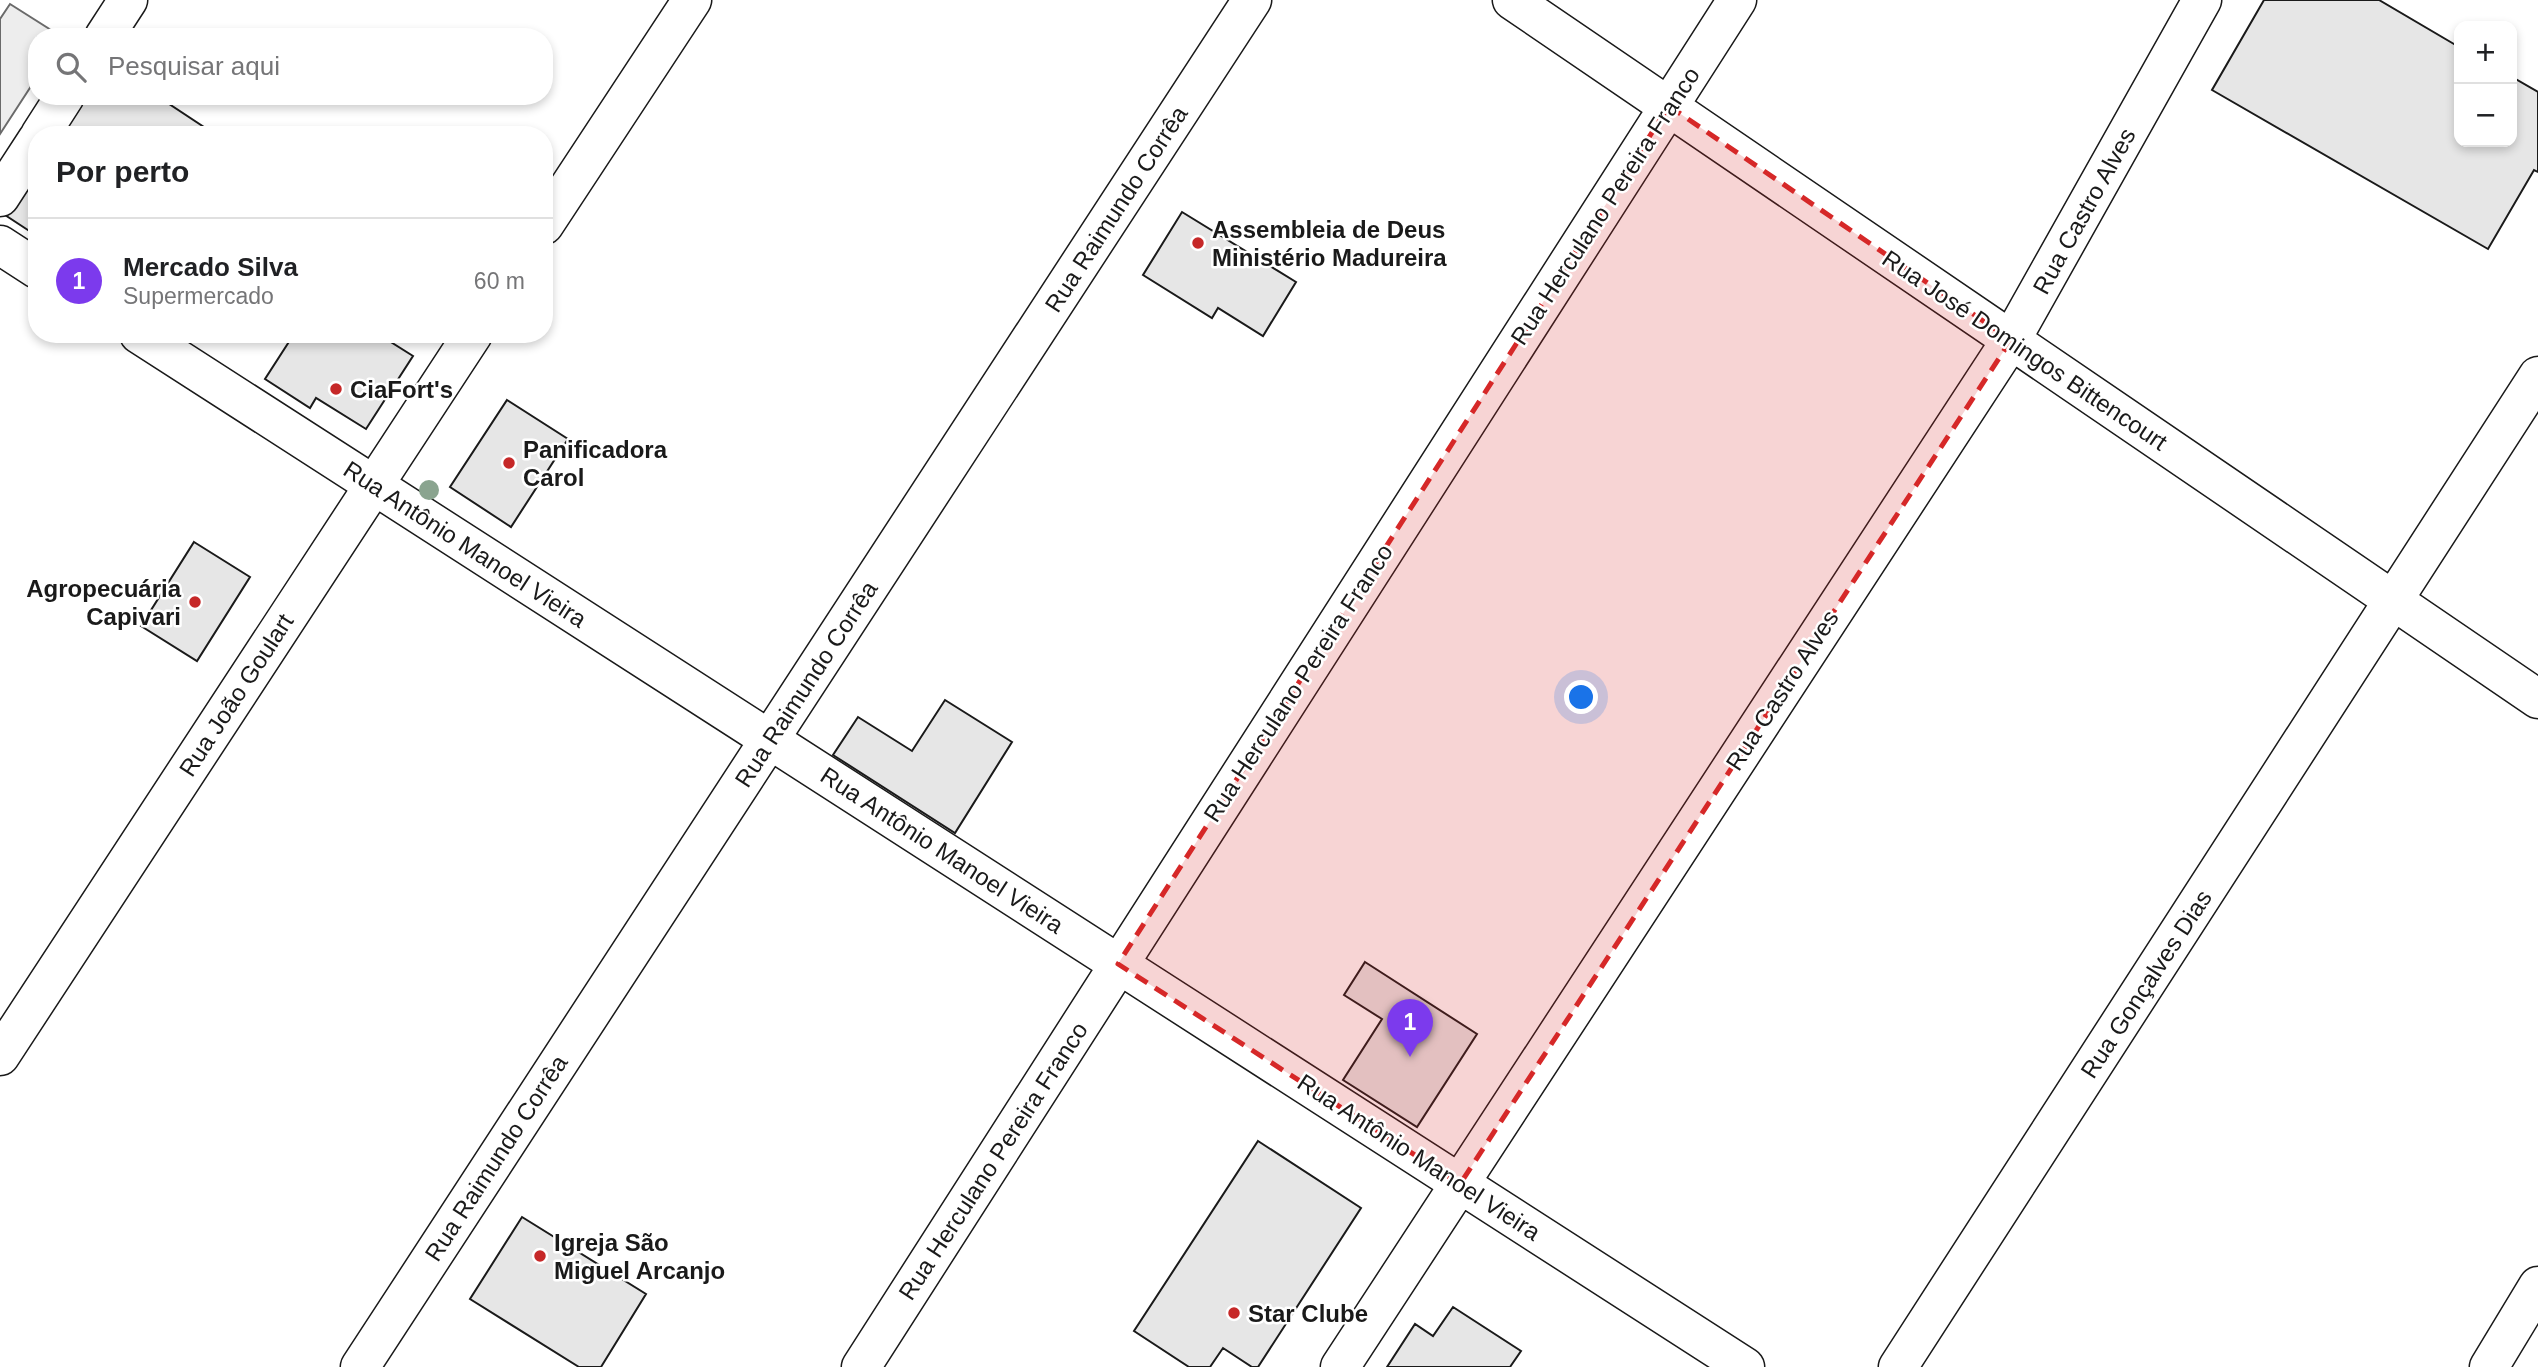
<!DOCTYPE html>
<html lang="pt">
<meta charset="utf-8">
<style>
:root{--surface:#fff;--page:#f2f2f2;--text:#202124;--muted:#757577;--line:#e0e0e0;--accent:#7c3aed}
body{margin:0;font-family:Helvetica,sans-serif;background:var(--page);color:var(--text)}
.controls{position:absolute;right:21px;top:21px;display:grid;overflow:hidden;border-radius:14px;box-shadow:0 4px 10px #0003}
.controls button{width:63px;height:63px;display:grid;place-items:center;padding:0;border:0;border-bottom:2px solid var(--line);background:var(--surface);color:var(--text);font:35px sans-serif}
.you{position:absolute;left:1582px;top:698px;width:24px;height:24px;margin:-18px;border:5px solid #fff;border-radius:50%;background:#1a73e8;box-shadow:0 0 0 10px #1a73e833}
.badge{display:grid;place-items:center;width:46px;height:46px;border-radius:50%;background:var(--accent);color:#fff;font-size:23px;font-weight:700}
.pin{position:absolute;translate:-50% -58px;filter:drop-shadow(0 2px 4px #0008)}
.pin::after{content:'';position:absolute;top:37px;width:24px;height:21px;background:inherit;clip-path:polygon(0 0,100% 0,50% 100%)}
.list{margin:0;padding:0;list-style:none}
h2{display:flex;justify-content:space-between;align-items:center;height:91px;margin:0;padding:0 28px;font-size:30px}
h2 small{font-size:23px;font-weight:400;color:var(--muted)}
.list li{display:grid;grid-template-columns:46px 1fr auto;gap:21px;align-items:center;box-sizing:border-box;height:126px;padding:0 28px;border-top:2px solid var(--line)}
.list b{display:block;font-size:26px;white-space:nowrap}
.list p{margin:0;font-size:23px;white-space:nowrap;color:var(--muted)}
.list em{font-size:23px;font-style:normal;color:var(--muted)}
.icon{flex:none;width:38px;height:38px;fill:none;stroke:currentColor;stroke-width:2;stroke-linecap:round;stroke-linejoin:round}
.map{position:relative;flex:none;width:2538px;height:1367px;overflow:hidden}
.search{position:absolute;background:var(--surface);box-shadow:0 4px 10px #0003;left:28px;top:28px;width:525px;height:77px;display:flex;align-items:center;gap:18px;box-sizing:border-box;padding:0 24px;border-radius:28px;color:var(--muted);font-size:26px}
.panel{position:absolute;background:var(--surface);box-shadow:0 4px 10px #0003;left:28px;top:126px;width:525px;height:217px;border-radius:28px}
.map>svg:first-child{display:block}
</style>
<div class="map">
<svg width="2538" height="1367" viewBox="0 0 2538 1367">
<rect width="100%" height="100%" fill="#fff"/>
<path fill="#ededed" stroke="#6a6a6a" stroke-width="2" d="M10,4L62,37H37V77L0,134V19Z"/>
<path fill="#e6e6e6" stroke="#1a1a1a" stroke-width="2" d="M2264,0H2379L2459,47V142H2512V77L2538,92V172L2534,170L2488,249L2212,90Z
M82,96H157L216,135H57Z
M37,166V236L5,215Z
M1182,212L1296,282L1263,336L1218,308L1212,318L1143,275Z
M294,334H378L413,356L366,429L316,398L310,408L265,379Z
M507,400L568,439L511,527L450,487Z
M194,542L250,577L197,661L141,626Z
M945,700L1012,742L955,833L833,755L858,717L912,751Z
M1365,962L1477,1034L1417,1127L1343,1080L1382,1019L1344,995Z
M1258,1141L1361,1208L1258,1367H1252L1223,1348L1210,1367H1189L1134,1331Z
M522,1217L646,1294L601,1367H579L470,1299Z
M1453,1307L1521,1351L1510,1367H1387L1415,1324L1433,1336Z"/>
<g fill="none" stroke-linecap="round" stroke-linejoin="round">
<g stroke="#1a1a1a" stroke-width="41">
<path id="minor" d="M1512,0L2538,699
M104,37L128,0
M40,135L65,96
M0,197L37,140
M544,225L692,0
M0,245L37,269
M139,334L1745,1367
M0,1056L473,334
M360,1367L1252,0
M861,1367L1737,0
M1340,1367L2011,340L2202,0
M1898,1367L2538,376
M2489,1367L2538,1286"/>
</g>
<use href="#minor" stroke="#fff" stroke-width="38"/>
</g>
<circle fill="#8aa48f" cx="429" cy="490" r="10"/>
<path fill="#d62828" fill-opacity="0.2" stroke="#d62828" stroke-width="5" stroke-dasharray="14 9" stroke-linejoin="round" d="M1669,106L2011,340L1460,1184L1118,964Z"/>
<g fill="#c62828" stroke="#fff" stroke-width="2.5">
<circle cx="1198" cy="243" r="7"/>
<circle cx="336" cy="389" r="7"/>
<circle cx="509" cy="463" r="7"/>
<circle cx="195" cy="602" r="7"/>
<circle cx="540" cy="1256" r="7"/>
<circle cx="1234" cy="1313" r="7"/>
</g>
<g text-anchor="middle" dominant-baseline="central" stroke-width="5" stroke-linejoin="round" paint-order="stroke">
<g font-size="24" fill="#1a1a1a" stroke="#fff">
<text transform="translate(1605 206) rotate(-57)">Rua Herculano Pereira Franco</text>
<text transform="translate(1116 209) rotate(-57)">Rua Raimundo Corrêa</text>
<text transform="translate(2084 211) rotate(-61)">Rua Castro Alves</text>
<text transform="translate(2025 350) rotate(34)">Rua José Domingos Bittencourt</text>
<text transform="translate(465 544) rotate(33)">Rua Antônio Manoel Vieira</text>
<text transform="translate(1298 683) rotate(-57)">Rua Herculano Pereira Franco</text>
<text transform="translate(806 684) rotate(-57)">Rua Raimundo Corrêa</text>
<text transform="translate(1782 690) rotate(-57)">Rua Castro Alves</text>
<text transform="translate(236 695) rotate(-57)">Rua João Goulart</text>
<text transform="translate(942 850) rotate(33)">Rua Antônio Manoel Vieira</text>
<text transform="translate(2146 984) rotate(-57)">Rua Gonçalves Dias</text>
<text transform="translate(1419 1157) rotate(33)">Rua Antônio Manoel Vieira</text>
<text transform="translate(496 1158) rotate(-57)">Rua Raimundo Corrêa</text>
<text transform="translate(993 1161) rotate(-57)">Rua Herculano Pereira Franco</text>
</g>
<g font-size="24" font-weight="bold" fill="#1a1a1a" stroke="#fff" text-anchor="start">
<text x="1212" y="229">Assembleia de Deus<tspan x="1212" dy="28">Ministério Madureira</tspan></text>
<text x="350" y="389">CiaFort's</text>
<text x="523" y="449">Panificadora<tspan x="523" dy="28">Carol</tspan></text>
<text x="181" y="588" text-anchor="end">Agropecuária<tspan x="181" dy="28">Capivari</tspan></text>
<text x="554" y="1242">Igreja São<tspan x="554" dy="28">Miguel Arcanjo</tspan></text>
<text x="1248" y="1313">Star Clube</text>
</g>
</g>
</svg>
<div class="controls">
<button>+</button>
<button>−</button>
</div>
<div class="you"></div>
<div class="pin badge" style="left:1410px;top:1057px">1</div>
<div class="search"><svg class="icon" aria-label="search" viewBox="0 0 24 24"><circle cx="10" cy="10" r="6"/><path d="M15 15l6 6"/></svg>Pesquisar aqui</div>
<section class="panel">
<h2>Por perto<small></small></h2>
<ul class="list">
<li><span class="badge">1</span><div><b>Mercado Silva</b><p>Supermercado</p></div><em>60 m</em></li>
</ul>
</section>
</div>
